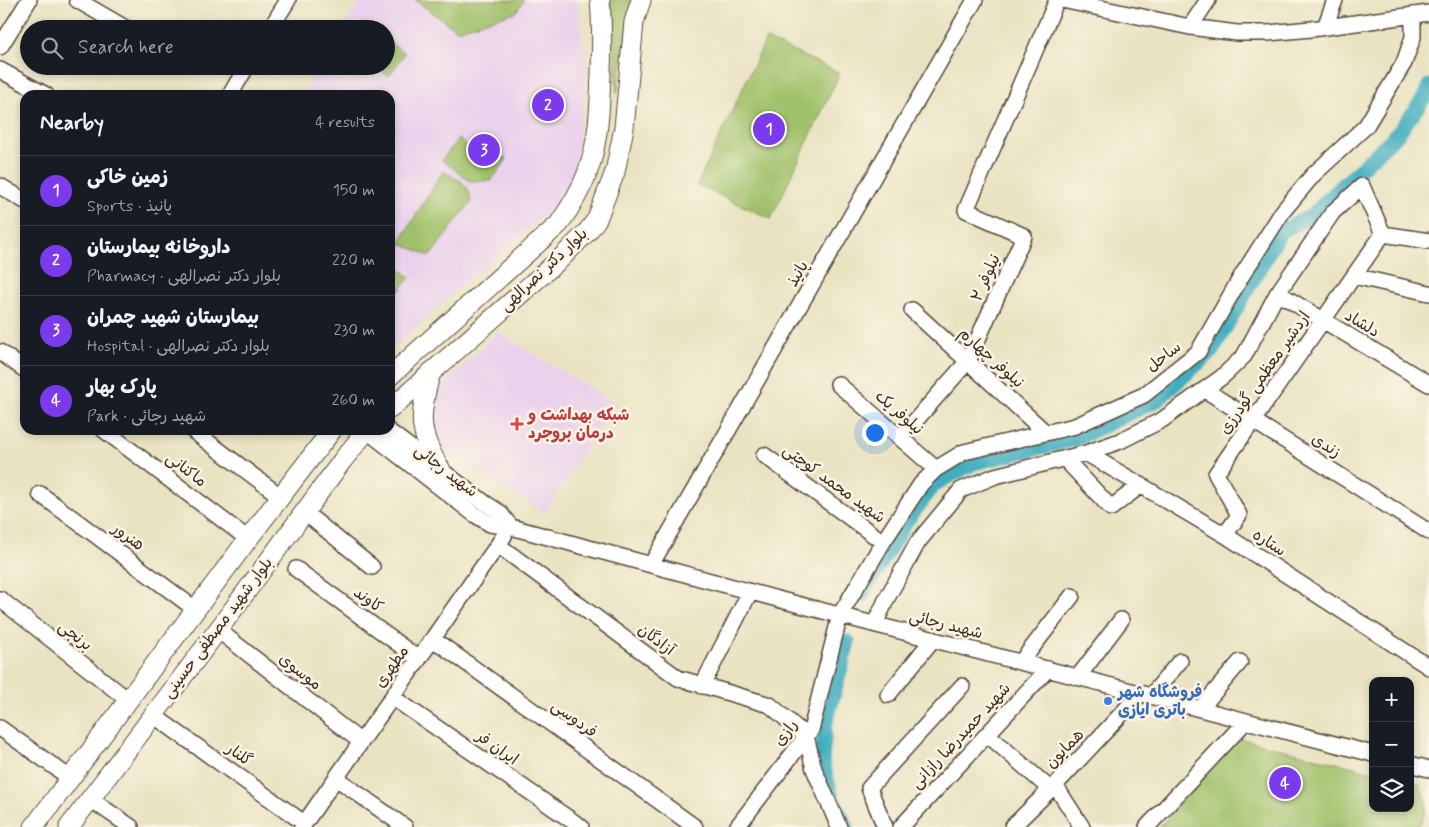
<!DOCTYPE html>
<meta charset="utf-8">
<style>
:root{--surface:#171b24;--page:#242831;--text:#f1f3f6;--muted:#9ea1a6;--line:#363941;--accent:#7c3aed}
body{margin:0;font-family:Mynerve,"Playpen Sans Arabic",sans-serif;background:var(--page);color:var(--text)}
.controls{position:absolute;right:15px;bottom:15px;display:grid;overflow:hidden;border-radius:10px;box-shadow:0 2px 8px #0003}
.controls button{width:45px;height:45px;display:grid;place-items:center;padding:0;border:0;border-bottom:1px solid var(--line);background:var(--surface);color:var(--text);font:25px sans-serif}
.you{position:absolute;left:874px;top:432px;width:18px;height:18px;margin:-12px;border:4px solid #fff;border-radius:50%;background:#1a73e8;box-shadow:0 0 0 8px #1a73e833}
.badge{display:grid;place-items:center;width:32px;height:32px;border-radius:50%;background:var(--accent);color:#fff;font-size:16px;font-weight:700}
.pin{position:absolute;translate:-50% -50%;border:2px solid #fff;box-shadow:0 1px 5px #0006}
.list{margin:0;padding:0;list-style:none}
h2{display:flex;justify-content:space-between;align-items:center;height:65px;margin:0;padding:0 20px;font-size:21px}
h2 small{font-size:16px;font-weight:400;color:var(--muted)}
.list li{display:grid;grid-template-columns:32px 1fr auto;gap:15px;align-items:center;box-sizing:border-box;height:70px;padding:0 20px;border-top:1px solid var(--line)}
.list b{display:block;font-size:19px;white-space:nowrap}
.list p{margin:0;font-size:16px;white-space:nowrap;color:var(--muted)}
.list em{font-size:16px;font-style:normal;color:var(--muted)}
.icon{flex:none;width:28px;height:28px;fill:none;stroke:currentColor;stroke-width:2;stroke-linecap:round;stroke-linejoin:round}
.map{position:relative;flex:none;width:1429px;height:827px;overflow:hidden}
.search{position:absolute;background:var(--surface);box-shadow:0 2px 8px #0003;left:20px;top:20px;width:375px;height:55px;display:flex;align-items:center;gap:12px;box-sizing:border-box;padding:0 18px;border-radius:28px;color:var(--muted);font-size:19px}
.panel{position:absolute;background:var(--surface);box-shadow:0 2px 8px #0003;left:20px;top:90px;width:375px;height:345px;border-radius:15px}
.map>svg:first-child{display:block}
</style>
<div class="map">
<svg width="1429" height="827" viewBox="0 0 1429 827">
<rect width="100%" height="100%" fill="#fcf5e5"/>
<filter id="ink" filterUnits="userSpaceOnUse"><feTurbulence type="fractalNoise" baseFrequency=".02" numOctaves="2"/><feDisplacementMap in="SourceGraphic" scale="10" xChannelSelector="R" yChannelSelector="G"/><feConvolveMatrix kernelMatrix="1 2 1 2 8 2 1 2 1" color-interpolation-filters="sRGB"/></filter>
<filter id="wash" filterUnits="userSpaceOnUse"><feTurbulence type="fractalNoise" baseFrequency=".0096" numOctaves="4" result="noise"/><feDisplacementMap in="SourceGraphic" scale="20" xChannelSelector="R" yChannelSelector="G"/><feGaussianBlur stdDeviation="1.12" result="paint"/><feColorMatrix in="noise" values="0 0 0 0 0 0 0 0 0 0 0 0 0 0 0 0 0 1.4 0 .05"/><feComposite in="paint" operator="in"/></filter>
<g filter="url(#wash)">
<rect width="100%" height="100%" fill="#e9e3c2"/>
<path fill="#ead1ec" d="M361,0H577L587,66L574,178L551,210L459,288L390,350V95H301L319,66H386V29H342Z
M498,332L614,403L545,513L437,446L429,399Z"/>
<path fill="#a0c16a" stroke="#6e7644" d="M415,0H524L516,12L457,30Z
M610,0H632L617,93Z
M766,39L840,73L771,219L697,185Z
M386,40L405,53L389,76L375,66H386Z
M458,139L481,156L489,146L507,159L491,181H470L442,160Z
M443,171C459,181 469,181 471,202L430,256L399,243Z
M390,262L410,277L390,303Z
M1238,738L1373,772V808H1410V782L1419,784C1429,802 1429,809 1418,827H1159Z"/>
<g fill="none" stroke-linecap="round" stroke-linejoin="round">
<path stroke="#41adbf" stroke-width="15" d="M862,594L905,523L935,484L974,463L1076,439L1157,400L1212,351L1281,231L1310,217L1399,132L1424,98L1429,86
M847,827L833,801L822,761L825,726L848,642"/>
</g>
</g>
<g filter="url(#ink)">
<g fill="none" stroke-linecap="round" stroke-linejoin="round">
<g stroke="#554637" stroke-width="18">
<path id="minor" d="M77,0L127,29
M1062,0L1190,27L1237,33H1268L1311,29L1429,13
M1190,27L1208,0
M1325,27L1335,0
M270,29L288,0
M0,47L29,0
M0,70L46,95
M230,95L247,66
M0,186L25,201
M1383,234L1429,241
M1354,276L1429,293
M1278,293L1429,384
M912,310L1046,433
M0,352L25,370
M838,384L936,469
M1205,390L1429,532
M104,430L248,539
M192,430L280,496
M366,430L474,514L490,524L511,527L781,600L1373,754
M387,430L485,503L499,512L511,527
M900,438L968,361L1024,236L966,210L1057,0
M1086,453L1225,535L1429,667
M764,455L883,542
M1065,459L1111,508L1141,485
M40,494L195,609
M304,512L372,567
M1225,535L1239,515L1216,474L1383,234
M498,545L678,678L770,705L806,736L814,769L839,827
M651,565L975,0
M296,569L419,659
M0,599L128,700
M875,624L887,598L918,542L961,490L995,476L1086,453L1120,441L1162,420L1222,377L1244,356L1277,294L1333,212L1362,186L1383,234
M218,630L361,742
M433,639L695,827
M1021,662L1072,596
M1078,677L1121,620
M702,686L750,592
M888,695L933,639
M1151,696L1180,661
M392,697L581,827
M1200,709L1240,662
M153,715L304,823
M0,728L70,778
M987,734L1050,789
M1410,764L1429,769
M336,778L405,827
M1055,785L1082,827
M90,799L131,827
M302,827L504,536
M737,827L811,730L840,615L883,542L921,484L936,469L964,452L1075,426L1144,395L1198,352L1241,277L1283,211L1313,175L1366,126L1404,63L1413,37V15
M885,827L869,788L962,686
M901,827L1048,669
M1012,827L1059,781L1141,693
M1147,827L1246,721"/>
</g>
<g stroke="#554637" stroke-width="21">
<path id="major" d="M431,372C419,413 417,433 441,470
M390,376L559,224C570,208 580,192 587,174C599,142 600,106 601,72C602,48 602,24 600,0
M390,409L560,259L588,231L597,219L615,172L624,128L634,22L641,0
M34,827L248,539L332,430
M69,827L218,630L342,461L367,430"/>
</g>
<use href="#minor" stroke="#fff" stroke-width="15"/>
<use href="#major" stroke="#fff" stroke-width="19"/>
</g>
</g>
<path fill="#e0444e" stroke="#fcf5e5" stroke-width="2" d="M514.5 416.5h5v5h5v5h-5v5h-5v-5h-5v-5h5z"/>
<circle fill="#3f7fe0" stroke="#fcf5e5" stroke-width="2" cx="1108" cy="701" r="5"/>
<g text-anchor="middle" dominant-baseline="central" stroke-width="5" stroke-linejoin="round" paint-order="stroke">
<g font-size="16" fill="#3b2a1e" stroke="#fcf5e5">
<text transform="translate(544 270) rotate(-43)">بلوار دکتر نصرالهی</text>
<text transform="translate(798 274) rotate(-60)">پانیذ</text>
<text transform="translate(986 278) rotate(-66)">نیلوفر ۲</text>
<text transform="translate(1362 324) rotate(31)">دلشاد</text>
<text transform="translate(1164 357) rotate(-38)">ساحل</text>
<text transform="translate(991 358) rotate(42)">نیلوفر چهارم</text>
<text transform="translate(1265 373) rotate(-55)">اردشیر معظمی گودرزی</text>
<text transform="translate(899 413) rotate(41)">نیلوفر یک</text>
<text transform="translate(1326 446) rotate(32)">زندی</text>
<text transform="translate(186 470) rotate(37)">ماکنانی</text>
<text transform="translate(446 471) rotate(38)">شهید رجائی</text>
<text transform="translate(834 484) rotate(36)">شهید محمد کوچتی</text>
<text transform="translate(128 537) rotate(36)">هنرور</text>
<text transform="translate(1269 543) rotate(33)">ستاره</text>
<text transform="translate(368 600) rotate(36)">کاوند</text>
<text transform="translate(946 625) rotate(14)">شهید رجائی</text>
<text transform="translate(218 628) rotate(-53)">بلوار شهید مصطفی حسینی</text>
<text transform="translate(75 636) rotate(38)">برنجی</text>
<text transform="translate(656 640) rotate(37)">آزادگان</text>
<text transform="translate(392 667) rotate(-55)">مطهری</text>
<text transform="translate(300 672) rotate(38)">موسوی</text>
<text transform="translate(574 719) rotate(36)">فردوسی</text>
<text transform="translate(786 733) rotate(-54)">رازی</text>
<text transform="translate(961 736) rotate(-47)">شهید حمیدرضا رازانی</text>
<text transform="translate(497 748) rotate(35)">ایران فر</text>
<text transform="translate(1065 749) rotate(-46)">همایون</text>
<text transform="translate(239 755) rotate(36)">گلنار</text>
</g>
<g font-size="16" font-weight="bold" fill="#be3a42" stroke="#fcf5e5" text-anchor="start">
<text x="528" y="415">شبکه بهداشت و<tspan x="528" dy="18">درمان بروجرد</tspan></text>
</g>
<g font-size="16" font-weight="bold" fill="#366cbe" stroke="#fcf5e5" text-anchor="start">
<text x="1118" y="692">فروشگاه شهر<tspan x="1118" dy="18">باتری ایازی</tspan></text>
</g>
</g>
</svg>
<div class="controls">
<button>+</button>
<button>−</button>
<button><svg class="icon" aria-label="layers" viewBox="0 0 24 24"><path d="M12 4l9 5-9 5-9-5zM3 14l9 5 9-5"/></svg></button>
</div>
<div class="you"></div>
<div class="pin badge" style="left:769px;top:129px">1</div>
<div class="pin badge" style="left:548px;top:105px">2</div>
<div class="pin badge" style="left:484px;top:150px">3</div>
<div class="pin badge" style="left:1285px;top:783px">4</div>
<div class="search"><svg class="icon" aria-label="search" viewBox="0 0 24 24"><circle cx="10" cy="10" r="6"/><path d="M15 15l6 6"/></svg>Search here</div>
<section class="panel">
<h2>Nearby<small>4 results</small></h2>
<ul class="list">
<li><span class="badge">1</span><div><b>زمین خاکی</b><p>Sports · پانیذ</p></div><em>150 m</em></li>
<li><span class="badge">2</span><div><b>داروخانه بیمارستان</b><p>Pharmacy · بلوار دکتر نصرالهی</p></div><em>220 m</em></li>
<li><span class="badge">3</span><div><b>بیمارستان شهید چمران</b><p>Hospital · بلوار دکتر نصرالهی</p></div><em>230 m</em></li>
<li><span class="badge">4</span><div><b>پارک بهار</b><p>Park · شهید رجائی</p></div><em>260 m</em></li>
</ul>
</section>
</div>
